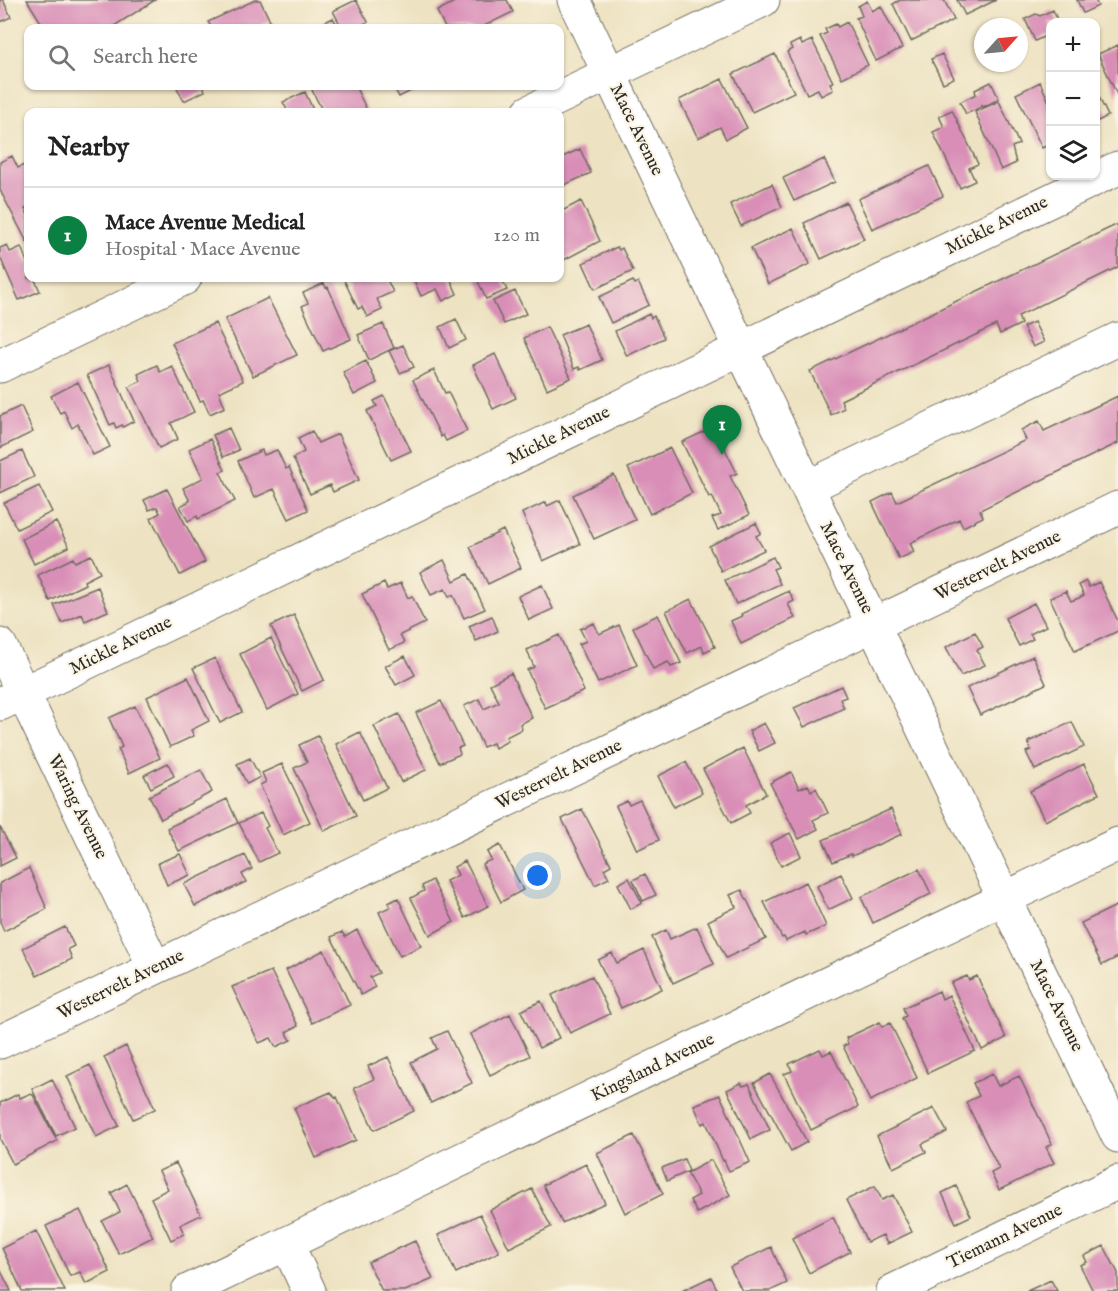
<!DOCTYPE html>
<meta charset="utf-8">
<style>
:root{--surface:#fff;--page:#f2f2f2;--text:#222;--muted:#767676;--line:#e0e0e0;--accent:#0b8043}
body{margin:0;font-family:"IM FELL English",serif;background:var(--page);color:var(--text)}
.controls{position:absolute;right:18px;top:18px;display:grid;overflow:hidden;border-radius:12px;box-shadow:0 2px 4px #0004}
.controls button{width:54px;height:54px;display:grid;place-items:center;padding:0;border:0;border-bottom:2px solid var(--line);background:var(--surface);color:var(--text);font:30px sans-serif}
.compass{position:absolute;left:974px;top:18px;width:54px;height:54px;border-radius:50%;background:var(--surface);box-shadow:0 2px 4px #0004;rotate:63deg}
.you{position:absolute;left:538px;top:876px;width:21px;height:21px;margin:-15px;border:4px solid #fff;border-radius:50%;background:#1a73e8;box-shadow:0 0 0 9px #1a73e833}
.badge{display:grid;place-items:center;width:39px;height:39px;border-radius:50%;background:var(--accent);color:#fff;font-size:20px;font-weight:700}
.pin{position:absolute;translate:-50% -50px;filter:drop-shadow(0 2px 3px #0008)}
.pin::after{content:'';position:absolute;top:32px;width:21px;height:18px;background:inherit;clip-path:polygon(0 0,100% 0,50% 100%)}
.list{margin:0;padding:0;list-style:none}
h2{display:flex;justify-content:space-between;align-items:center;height:78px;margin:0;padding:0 24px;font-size:26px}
h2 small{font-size:20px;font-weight:400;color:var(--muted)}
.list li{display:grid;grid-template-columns:39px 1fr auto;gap:18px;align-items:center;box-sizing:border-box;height:96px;padding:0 24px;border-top:2px solid var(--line)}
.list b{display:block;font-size:22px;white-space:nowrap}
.list p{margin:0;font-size:20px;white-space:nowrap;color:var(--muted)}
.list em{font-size:20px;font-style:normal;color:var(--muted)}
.icon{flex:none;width:33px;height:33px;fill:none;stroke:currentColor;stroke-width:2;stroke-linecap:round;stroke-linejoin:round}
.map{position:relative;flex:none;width:1118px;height:1291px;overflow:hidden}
.search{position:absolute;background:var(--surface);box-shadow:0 2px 4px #0004;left:24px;top:24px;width:540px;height:66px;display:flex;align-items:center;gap:15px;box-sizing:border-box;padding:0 21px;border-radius:12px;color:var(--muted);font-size:22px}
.panel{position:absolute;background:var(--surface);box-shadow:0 2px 4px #0004;left:24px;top:108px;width:540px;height:174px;border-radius:12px}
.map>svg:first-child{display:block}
</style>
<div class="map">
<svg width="1118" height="1291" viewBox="0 0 1118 1291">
<rect width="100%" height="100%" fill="#fcf5e5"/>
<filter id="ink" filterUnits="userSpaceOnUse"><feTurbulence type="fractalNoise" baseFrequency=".0167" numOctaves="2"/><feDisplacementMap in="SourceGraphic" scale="12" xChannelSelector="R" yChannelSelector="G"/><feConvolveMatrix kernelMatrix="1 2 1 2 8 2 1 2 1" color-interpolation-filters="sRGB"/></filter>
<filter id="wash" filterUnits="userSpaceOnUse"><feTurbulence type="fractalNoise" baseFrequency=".008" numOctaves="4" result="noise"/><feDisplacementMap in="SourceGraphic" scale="24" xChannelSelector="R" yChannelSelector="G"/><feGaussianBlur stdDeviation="1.35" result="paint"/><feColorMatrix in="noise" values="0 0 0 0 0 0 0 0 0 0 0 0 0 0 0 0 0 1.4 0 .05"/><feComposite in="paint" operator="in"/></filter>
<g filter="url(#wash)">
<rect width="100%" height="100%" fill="#ede2c1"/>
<g id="blocks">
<path fill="#d98eb7" d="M0,0H3L11,17L0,22Z
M27,0H155L111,28H36L42,24Z
M255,0H260L270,21L255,28H212L208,22Z
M356,0L368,22L355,28H342L333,11Z
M458,0H507L513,12L480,28H445L437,11Z
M900,0H944L954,20L911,41L893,4Z
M957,0H996L965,15Z
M1077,0H1095L1098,6L1083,13Z
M867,1L872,11L881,6L902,48L876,61L856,18L862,16L858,6Z
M1053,10L1058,22H1050V34L1035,41L1025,19L1036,14L1040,16Z
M333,18L339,28H313Z
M847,22L868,65L842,78L820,36L827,33L825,29L836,24L838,27Z
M800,40L802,45L812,40L833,82L830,83L833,90L821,96L818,89L807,94L787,52L792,49L790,45Z
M1118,45V97L1098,54Z
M775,54L794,92L752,112L733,74Z
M942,54L954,78L943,83L931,59Z
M722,79L747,128L726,139L720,127L698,138L679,100Z
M991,82L999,99L983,107L982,105L981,107L966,114L960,102L976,94L975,90Z
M1040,82L1050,104V144L1042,148L1016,94Z
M176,86H203L205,91L184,101Z
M310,86H355L368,112H323Z
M393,86H421L399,97Z
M1096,91L1108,116L1096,122Z
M305,92L314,112H288L283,102Z
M999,101L1019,144L1012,147L1016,163L1001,170L975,112Z
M952,110L978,164L969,168L975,181L960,188L933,132L944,127L939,116Z
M580,149L591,173L560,187V158Z
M12,156L18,168L28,163V207L25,209L28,215V244L0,190V162Z
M824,159L835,182L794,201L783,178Z
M929,166L943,196L872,229L858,199Z
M772,184L782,207L741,226L730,204Z
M581,201L600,241L560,262V212Z
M846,202L864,239L821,259L804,223Z
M1118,224V267L1018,316L1021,324L1000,334L996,325L841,400L844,408L831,415L810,371Z
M793,228L810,264L768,284L751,248Z
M7,245L10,252L21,247L28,264V278H34L40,291L19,300L0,257V248Z
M617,247L619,250L622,248L633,271L595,289L583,263Z
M343,278H386L393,292L377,299L382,310L367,317L362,307L358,309Z
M413,278H450L457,294L443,301L437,289L421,296Z
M480,278H501L507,290L486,299L477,279Z
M633,281L635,284L638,282L649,305L611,323L599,297Z
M324,283L326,288L328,287L351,339L323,351L302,306L308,303L303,293Z
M515,291L526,314L504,324L493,301Z
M268,298L297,355L253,376L225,319Z
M649,314L651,318L654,316L664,338L627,356L615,331Z
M456,319L466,340L449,348L440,327Z
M1034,322L1044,342L1033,347L1023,327Z
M215,323L243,381L219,392L225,407L210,414L203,400L200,401L172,343Z
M383,324L394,348L369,360L358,335Z
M586,324L602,360L580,370L579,367L574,369L560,335Z
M547,327L571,378L547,389L524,338Z
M403,345L414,367L400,373L389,351Z
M495,354L516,398L493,409L473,365Z
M366,361L377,383L354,395L343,372Z
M109,365L134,421L123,427L122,425L116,428L114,423L110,425L87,375Z
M157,365L160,372L172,366L194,412L171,423L178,439L159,448L129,387L141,381L138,374Z
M434,370L445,393L448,392L467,431L446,441L443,435L441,437L413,380Z
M78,382L110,447L93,455L78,424L72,428L64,411L60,413L51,396Z
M384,396L411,451L391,460L367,411L377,406L374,401Z
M1118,396V443L980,510L983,517L963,527L959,519L910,543L914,552L899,559L872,502L892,492L897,502L1026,440L1021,430L1039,421L1044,431Z
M21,406L33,432L0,448V416Z
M714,427L737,473L730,476L749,515L718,530L712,518L721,515L712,496L709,497L682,442Z
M229,428L239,450L223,457L213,435Z
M312,431L318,443L338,434L359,480L333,492L330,485L310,494L293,458L304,452L298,438Z
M210,439L225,470L220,472L235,501L198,519L197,516L188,521L180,506L190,501L183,488L203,478L189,449Z
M670,448L692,493L650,514L628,468Z
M262,450L264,455L277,450L286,469L289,467L308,510L289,519L274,489L254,498L238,461Z
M22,451L34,477L0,493V461Z
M614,475L635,520L594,539L573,495Z
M39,486L52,512L17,529L4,503Z
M167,489L205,562L180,575L151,518L160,513L157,507L149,510L144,500Z
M560,500L580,544L543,561L522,513L546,502L547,506Z
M56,522L69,547L34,564L22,539Z
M756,523L761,533L756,536L764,550L721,571L709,546Z
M503,530L521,568L488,584L470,547Z
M91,555L100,573L84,581L85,584L50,601L38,575L73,558L75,562Z
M773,557L778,567L773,569L780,584L736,604L725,580Z
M444,560L454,581L468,574L485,609L464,618L453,595L449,597L445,589L431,595L420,572Z
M1086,581L1089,587L1099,582L1118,621V631L1075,651L1050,598L1066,591L1071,601L1079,598L1084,595L1079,585Z
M384,583L387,589L401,583L408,598L412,596L425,623L400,635L404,643L389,650L362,594Z
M542,585L553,609L529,620L518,596Z
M98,587L108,611L85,621L82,614L62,623L54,605Z
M789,591L794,601L788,604L795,618L741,644L731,621L742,616L741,614Z
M691,599L715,647L704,652L702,646L687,653L666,611Z
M1034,603L1046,626L1030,634L1033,639L1019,646L1005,618Z
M294,615L324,680L302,691L271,626Z
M658,615L681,663L671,667L668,662L653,669L633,627Z
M492,616L498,631L476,641L469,626Z
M594,623L599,634L619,625L637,665L598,683L579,644L586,641L580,629Z
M975,632L983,647L977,650L985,665L961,676L946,647Z
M559,635L584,691L545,708L527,670L534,667L527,650Z
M271,638L298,694L267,710L240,654Z
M405,656L415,675L396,685L385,666Z
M1033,656L1046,684L980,715L967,688Z
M215,658L242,712L220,723L193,668Z
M511,673L532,718L520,724L522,729L506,737L508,741L495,748L493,743L483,747L464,706L479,699L484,709L499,702L490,684Z
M188,677L209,721L191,730L194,736L170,747L147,697Z
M841,686L846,697L840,699L844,708L804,727L794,708Z
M441,701L463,746L458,748L460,754L440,763L416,713Z
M135,706L160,758L129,773L118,749L122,747L109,718Z
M399,714L426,770L401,782L374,726Z
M1072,722L1084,747L1035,770L1026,752L1031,750L1028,742Z
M764,723L775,743L759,751L749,731Z
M360,732L387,788L363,800L336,744Z
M318,736L356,816L324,831L294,768L307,762L299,745Z
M743,748L766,794L746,805L750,813L731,823L703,769Z
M250,758L260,777L247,784L237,764Z
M686,762L702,793L674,807L658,776Z
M168,763L174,776L151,788L144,775Z
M282,764L310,822L283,835L260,785L266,782L262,773Z
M1084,764L1099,794L1045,821L1030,791Z
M201,770L212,792L161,819L149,796Z
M791,772L799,789L808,785L811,791L816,788L828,813L813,820L818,829L799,839L770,783Z
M227,799L238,823L179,851L167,828Z
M640,800L659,840L637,850L616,806L627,801L629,805Z
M582,809L611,865L604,869L609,878L595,885L562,819Z
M891,809L902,834L852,856L851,854L833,862L823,840Z
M261,813L268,826L265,828L278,853L259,862L239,823Z
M0,827L16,858L0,866Z
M790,833L801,856L781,866L770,843Z
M500,845L523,890L501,902L482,864L491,860L487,852Z
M180,854L190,875L167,885L158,863Z
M245,855L252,869L242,874L246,882L195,906L184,884Z
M465,861L488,906L465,918L446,881L458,875L454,867Z
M29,868L47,909L4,931L0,922V883Z
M919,869L931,894L873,923L861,897Z
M645,874L656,895L643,901L633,880Z
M841,874L853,898L828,910L817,886Z
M629,878L642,903L631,909L618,884Z
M432,880L454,922L430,935L411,898L424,891L422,886Z
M806,882L826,926L806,935L805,932L786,941L784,937L782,938L764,902Z
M742,890L766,939L726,958L708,921L736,907L730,895Z
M398,898L421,946L400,956L379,912L390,907L388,903Z
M1118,905V957L1102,965L1081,923Z
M65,927L74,946L68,949L72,959L37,976L23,948Z
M697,927L714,964L673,983L652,937L666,930L670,939Z
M357,930L379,973L370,977L375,987L361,995L331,937L342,932L345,937Z
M324,950L350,1005L312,1023L286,970Z
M644,950L662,989L621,1008L598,960L612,953L617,963Z
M271,971L298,1026L286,1032L291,1040L276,1047L271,1038L259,1043L232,987Z
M592,976L610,1014L570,1033L552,995Z
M967,976L969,980L977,976L1006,1038L982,1050L951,983Z
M939,991L942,999L949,995L975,1051L928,1073L902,1018L906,1016L903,1008Z
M541,1001L559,1038L539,1048L521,1011Z
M510,1014L530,1056L490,1075L470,1034Z
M880,1022L882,1027L890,1023L917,1078L870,1101L843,1046L848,1044L846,1038Z
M447,1031L472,1083L431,1103L411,1062L437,1049L432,1038Z
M126,1046L155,1109L133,1119L104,1057Z
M820,1049L823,1055L831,1051L858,1107L811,1130L784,1074L792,1071L789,1064Z
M388,1057L414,1111L374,1130L354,1088L374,1079L368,1066Z
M90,1065L119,1126L96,1137L67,1076Z
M770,1074L807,1142L791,1151L754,1083Z
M992,1074L998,1086L1019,1076L1052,1144L1046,1147L1054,1163L999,1190L991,1173L999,1169L966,1102L979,1096L973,1083Z
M52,1079L75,1127L56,1136L32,1089Z
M741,1083L743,1086L749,1084L770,1130L751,1139L727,1090Z
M331,1092L335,1098L337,1097L356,1140L316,1158L294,1108Z
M18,1094L20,1098L29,1094L33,1095L57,1141L13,1164L0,1139V1103Z
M720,1095L750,1162L729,1171L724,1160L723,1161L706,1122L702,1124L694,1105Z
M934,1108L947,1132L922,1144L926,1152L893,1168L877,1136Z
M634,1135L663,1194L625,1213L597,1153Z
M684,1159L689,1171L667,1181L662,1168Z
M711,1160L730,1195L697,1213L690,1200L699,1195L687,1173Z
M176,1163L201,1215L180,1225L184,1234L171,1240L151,1198L168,1189L159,1171Z
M586,1164L605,1203L562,1223L543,1185Z
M127,1184L153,1237L119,1254L102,1221L120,1212L111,1193Z
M875,1186L882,1200L893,1195L912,1232L887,1244L883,1235L867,1242L846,1200Z
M956,1186L971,1216L956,1223L942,1193Z
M532,1189L551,1227L509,1248L490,1210Z
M80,1210L110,1272L86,1284L80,1272L70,1276L46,1226Z
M480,1214L499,1252L456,1273L438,1235Z
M833,1217L850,1252L809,1273L792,1238Z
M36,1231L65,1291H22L2,1248Z
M415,1241L433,1279L405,1291H382L368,1262Z
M1104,1246L1118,1273V1291H1093L1080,1265L1087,1262L1084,1256Z
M771,1247L787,1283L770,1291H742L730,1267Z
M0,1269L11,1291H0Z
M711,1277L718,1291H682L690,1287Z
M1051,1280L1057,1291H1027Z"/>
</g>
</g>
<g filter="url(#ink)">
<use href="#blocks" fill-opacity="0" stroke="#6f6b60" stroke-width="1.5"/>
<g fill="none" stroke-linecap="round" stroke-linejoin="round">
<g stroke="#6f6b60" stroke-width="35">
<path id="minor" d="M574,0L1118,1136
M529,112L763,0
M0,366L185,278
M808,487L1118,339
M0,645L155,968
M0,704L1118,168
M0,1042L1118,508
M287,1244L309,1291
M188,1291L1118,844
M893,1291L1118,1182"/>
</g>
<use href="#minor" stroke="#fff" stroke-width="33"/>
</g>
</g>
<g text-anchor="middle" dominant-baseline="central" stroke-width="4.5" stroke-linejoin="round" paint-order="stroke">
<g font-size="18" fill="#2b2b2b" stroke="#fcf5e5">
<text transform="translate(636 130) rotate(64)">Mace Avenue</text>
<text transform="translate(997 226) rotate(-26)">Mickle Avenue</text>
<text transform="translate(559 436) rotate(-26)">Mickle Avenue</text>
<text transform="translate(998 566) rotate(-26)">Westervelt Avenue</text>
<text transform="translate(846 568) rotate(64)">Mace Avenue</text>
<text transform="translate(121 646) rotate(-26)">Mickle Avenue</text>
<text transform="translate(559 775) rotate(-26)">Westervelt Avenue</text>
<text transform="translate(77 807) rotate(64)">Waring Avenue</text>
<text transform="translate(121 985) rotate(-26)">Westervelt Avenue</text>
<text transform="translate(1056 1006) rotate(64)">Mace Avenue</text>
<text transform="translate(653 1068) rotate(-26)">Kingsland Avenue</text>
<text transform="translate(1005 1237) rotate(-26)">Tiemann Avenue</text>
</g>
</g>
</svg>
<div class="controls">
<button>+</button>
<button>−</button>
<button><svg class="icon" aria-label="layers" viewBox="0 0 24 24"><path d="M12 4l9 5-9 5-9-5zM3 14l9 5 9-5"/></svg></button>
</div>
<svg class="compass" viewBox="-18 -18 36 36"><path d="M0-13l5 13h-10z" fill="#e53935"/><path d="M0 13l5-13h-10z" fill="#767676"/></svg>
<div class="you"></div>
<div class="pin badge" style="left:722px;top:455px">1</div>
<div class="search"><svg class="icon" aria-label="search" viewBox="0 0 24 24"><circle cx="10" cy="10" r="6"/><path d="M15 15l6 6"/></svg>Search here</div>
<section class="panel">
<h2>Nearby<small></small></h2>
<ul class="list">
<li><span class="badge">1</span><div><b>Mace Avenue Medical</b><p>Hospital · Mace Avenue</p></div><em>120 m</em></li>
</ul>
</section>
</div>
